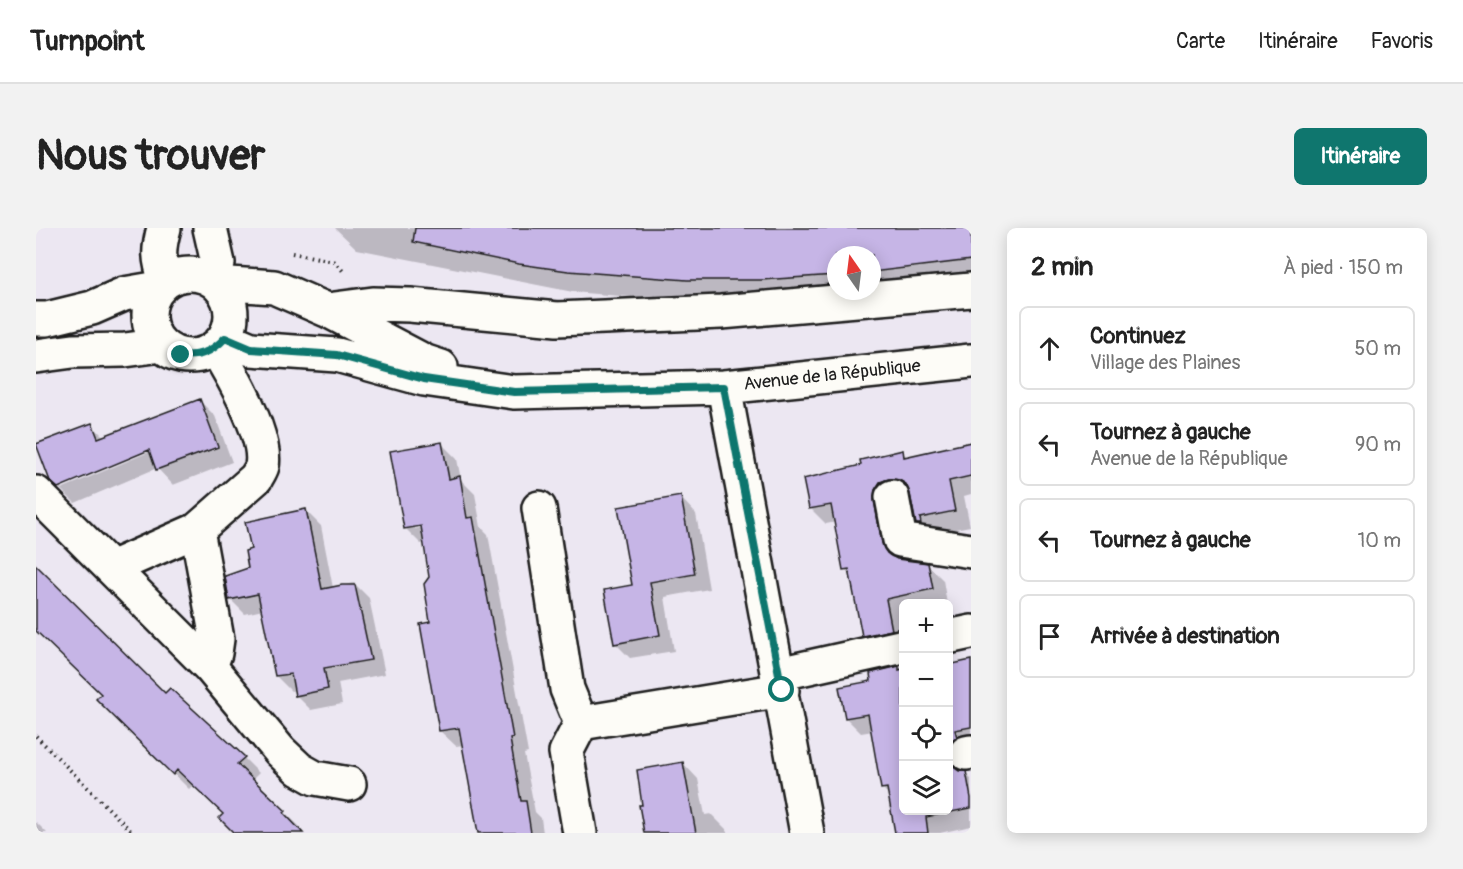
<!DOCTYPE html>
<html lang="fr">
<meta charset="utf-8">
<style>
:root{--surface:#fff;--page:#f2f2f2;--text:#222;--muted:#767676;--line:#e0e0e0;--accent:#0f766e}
body{margin:0;font-family:Pangolin,sans-serif;background:var(--page);color:var(--text)}
.controls{position:absolute;right:18px;bottom:18px;display:grid;overflow:hidden;border-radius:9px;box-shadow:0 3px 15px #0003}
.controls button{width:54px;height:54px;display:grid;place-items:center;padding:0;border:0;border-bottom:2px solid var(--line);background:var(--surface);color:var(--text);font:30px sans-serif}
.compass{position:absolute;left:791px;top:18px;width:54px;height:54px;border-radius:50%;background:var(--surface);box-shadow:0 3px 15px #0003;rotate:346deg}
.stop{position:absolute;width:18px;height:18px;margin:-14px;border:4px solid #0f766e;border-radius:50%;background:#fff}
.stop.end{background:#0f766e;border-color:#fff;box-shadow:0 2px 6px #0008}
.list{margin:0;padding:0;list-style:none}
h2{display:flex;justify-content:space-between;align-items:center;height:78px;margin:0;padding:0 24px;font-size:26px}
h2 small{font-size:20px;font-weight:400;color:var(--muted)}
.list li{display:grid;grid-template-columns:39px 1fr auto;gap:18px;align-items:center;box-sizing:border-box;height:84px;margin:0 12px 12px;padding:0 12px;border:2px solid var(--line);border-radius:9px}
.list b{display:block;font-size:22px;white-space:nowrap}
.list p{margin:0;font-size:20px;white-space:nowrap;color:var(--muted)}
.list em{font-size:20px;font-style:normal;color:var(--muted)}
.icon{flex:none;width:33px;height:33px;fill:none;stroke:currentColor;stroke-width:2;stroke-linecap:round;stroke-linejoin:round}
.map{position:relative;flex:none;width:935px;height:605px;overflow:hidden;border-radius:9px}
header{display:flex;align-items:center;gap:36px;box-sizing:border-box;height:84px;padding:0 30px;background:var(--surface);border-bottom:2px solid var(--line)}
header strong{font-size:28px}
nav{display:flex;gap:33px;margin-inline-start:auto;font-size:21px}
.intro{display:flex;align-items:center;justify-content:space-between;box-sizing:border-box;height:144px;padding:0 36px}
h1{margin:0;font-size:42px}
.button{padding:15px 27px;border-radius:9px;background:var(--accent);color:#fff;font-size:21px;font-weight:700}
main{display:flex;gap:36px;padding:0 36px}
aside{flex:1;background:var(--surface);border-radius:9px;box-shadow:0 3px 15px #0003}
.map>svg:first-child{display:block}
</style>
<header>
<strong>Turnpoint</strong>
<nav><a>Carte</a><a>Itinéraire</a><a>Favoris</a></nav>
</header>
<div class="intro"><h1>Nous trouver</h1><a class="button">Itinéraire</a></div>
<main>
<div class="map">
<svg width="935" height="605" viewBox="0 0 935 605">
<rect width="100%" height="100%" fill="#ece7f2"/>
<filter id="ink" filterUnits="userSpaceOnUse"><feTurbulence type="fractalNoise" baseFrequency=".0167" numOctaves="2"/><feDisplacementMap in="SourceGraphic" scale="12" xChannelSelector="R" yChannelSelector="G"/><feConvolveMatrix kernelMatrix="1 2 1 2 8 2 1 2 1" color-interpolation-filters="sRGB"/></filter>
<g filter="url(#ink)">
<path fill="#0003" fill-rule="evenodd" d="M299,0H935V60L676,76L537,64L321,21ZM800,27H836V63H800Z
M164,173L179,188L196,234L137,257L121,240L39,275L15,252L55,196L68,209ZM119,218L120,221L25,261V257Z
M935,215V266L928,268L934,298L899,305L897,310L881,295L876,266L869,265L852,289L860,332L892,337L907,352L911,376H868V386H864L868,403L843,423L828,407L816,349L808,341L800,294L790,296L774,280L827,239L866,224L872,230Z
M406,216L421,231L425,252L439,266L445,299L452,306L492,525L488,526L499,584L505,590L507,605H443L427,517L420,518L404,503L396,396L395,349L389,315L385,316L369,300ZM379,298H392L379,301Z
M645,270L660,286L673,361L629,369L638,423L594,430L579,415L598,358Z
M270,283L285,298L297,360L318,355L333,370L349,446L302,455L306,476L275,482L260,467L259,462L255,463L240,448L227,382L209,386L194,371L214,341L216,322Z
M0,340L122,460L208,530L223,545L216,552L264,599L262,601L266,605H200L185,590L189,587L157,557L153,561L62,471L67,466L0,401Z
M935,433V517L927,535V544L935,551V598L904,605H861L854,568L846,560L837,503L825,505L810,490L837,454L836,446L868,439V582H912V439Z
M647,535L662,551L669,587L675,586L690,601L691,605H610L605,578H608Z
M0,594L11,605H0Z"/>
<path fill="#c6b5e6" stroke="#1c1c1c" stroke-width="1.5" d="M379,0H935V32L836,44V27H800V47L725,52H651L532,43L483,36L377,14Z
M164,171L182,219L120,242L113,222L22,260L14,253L0,216L56,195L62,210Z
M406,214L413,251L424,248L431,290L437,289L477,510L474,511L485,573H490L495,605H442L423,500L403,503L384,396L394,394L388,356L393,349L385,298L368,301L354,223Z
M935,214V248L913,253L919,283L884,290L885,296H880L874,266L870,256L863,252L853,251L844,254L839,262L838,272L846,315L851,325L861,331L892,335L897,361L850,371L856,402L826,408L813,341L807,342L795,277L773,281L767,251L825,237L824,232L867,222L868,229Z
M645,268L659,346L614,354L624,407L578,416L568,362L596,357L582,279Z
M270,281L286,361L306,357H319L335,432L288,440L292,461L259,468L255,446L239,448L222,366L193,372L189,348L212,340L209,323L215,321L209,294Z
M0,337L123,459L129,465L134,460L209,529L201,536L250,583L248,585L267,605H198L183,590L187,586L141,542L137,547L60,471L65,466L0,403Z
M935,432V499L919,502L921,509L912,518V437Z
M863,438V442L867,441V582H912V531L916,538L923,543H930L935,570V580L890,589L892,605H859L851,560L845,561L832,486L809,490L803,459L835,453L834,445Z
M647,534L660,605H608L603,577H606L601,542Z"/>
<g fill="none" stroke-linecap="round" stroke-linejoin="round">
<g stroke="#1c1c1c" stroke-width="38">
<path id="minor" d="M128,0C122,22 122,31 130,53
M174,0L182,35L177,52
M113 87a41 41 0 1 1 82 0a41 41 0 1 1-82 0Z
M180,55L238,59L291,82L390,134L405,139
M291,82L337,76L374,77L521,91L685,84L935,62
M0,91H11L56,80L88,66L123,60
M189,110L215,121L301,127L388,151L478,164L688,159L935,133
M0,128L37,123L89,122L126,117
M688,159L771,605
M0,265L174,439L244,523L263,541L279,550L313,556
M856,269L864,312L935,323
M503,280L531,461L545,495
M161,302L181,411L179,425L174,439
M75,340L161,302L220,250C222,246 225,242 226,238C232,208 195,145 179,119
M912,409L935,404
M742,446L868,418
M930,525L935,524
M544,605L530,524L545,495L746,462"/>
</g>
<path stroke="#1c1c1c" stroke-width="4" stroke-dasharray="1.5 4.5" stroke-linecap="butt" d="M256,25L298,33L307,43
M0,508L97,605"/>
<use href="#minor" stroke="#fdfcf7" stroke-width="33"/>
</g>
</g>
<g fill="none" stroke-linecap="round" stroke-linejoin="round" filter="url(#ink)">
<path stroke="#0f766e" stroke-width="8" d="M145,127C163,129 176,124 189,110L215,121L301,127L388,151L478,164L688,159L746,462"/>
</g>
<g text-anchor="middle" dominant-baseline="central" stroke-width="4.5" stroke-linejoin="round" paint-order="stroke">
<g font-size="18" fill="#1c1c1c" stroke="#fdfcf7">
<text transform="translate(796 147) rotate(-6)">Avenue de la République</text>
</g>
</g>
</svg>
<div class="controls">
<button>+</button>
<button>−</button>
<button><svg class="icon" aria-label="locate" viewBox="0 0 24 24"><circle cx="12" cy="12" r="6"/><path d="M12 2v4M12 18v4M2 12h4M18 12h4"/></svg></button>
<button><svg class="icon" aria-label="layers" viewBox="0 0 24 24"><path d="M12 4l9 5-9 5-9-5zM3 14l9 5 9-5"/></svg></button>
</div>
<svg class="compass" viewBox="-18 -18 36 36"><path d="M0-13l5 13h-10z" fill="#e53935"/><path d="M0 13l5-13h-10z" fill="#767676"/></svg>
<div class="stop" style="left:746px;top:462px"></div>
<div class="stop end" style="left:145px;top:127px"></div>
</div>
<aside>
<h2>2 min<small>À pied · 150 m</small></h2>
<ul class="list">
<li><svg class="icon" aria-label="ahead" viewBox="0 0 24 24"><path d="M12 20V5M6 11l6-6 6 6"/></svg><div><b>Continuez</b><p>Village des Plaines</p></div><em>50 m</em></li>
<li><svg class="icon" aria-label="left" viewBox="0 0 24 24"><path d="M17 20v-9H6M10 6l-5 5 5 5"/></svg><div><b>Tournez à gauche</b><p>Avenue de la République</p></div><em>90 m</em></li>
<li><svg class="icon" aria-label="left" viewBox="0 0 24 24"><path d="M17 20v-9H6M10 6l-5 5 5 5"/></svg><div><b>Tournez à gauche</b></div><em>10 m</em></li>
<li><svg class="icon" aria-label="arrive" viewBox="0 0 24 24"><path d="M6 21V4h12l-3 4 3 4H6"/></svg><div><b>Arrivée à destination</b></div></li>
</ul>
</aside>
</main>
